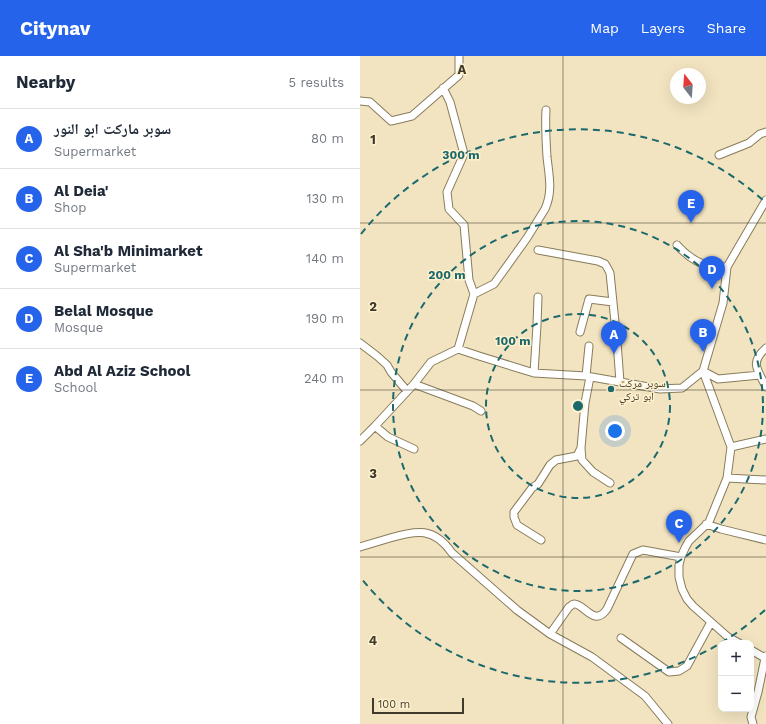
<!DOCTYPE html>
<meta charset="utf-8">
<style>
:root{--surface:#fff;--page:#f6f6f7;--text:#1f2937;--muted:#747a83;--line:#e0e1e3;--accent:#2563eb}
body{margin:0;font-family:"Work Sans","Noto Naskh Arabic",sans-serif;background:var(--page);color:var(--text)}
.controls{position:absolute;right:12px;bottom:12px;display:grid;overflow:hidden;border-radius:8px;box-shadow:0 4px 16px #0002}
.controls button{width:36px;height:36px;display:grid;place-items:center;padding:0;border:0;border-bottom:1px solid var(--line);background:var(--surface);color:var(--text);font:20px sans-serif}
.compass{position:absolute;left:310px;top:12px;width:36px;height:36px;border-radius:50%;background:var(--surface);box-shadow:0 4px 16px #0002;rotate:343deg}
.scale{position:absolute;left:12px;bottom:10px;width:92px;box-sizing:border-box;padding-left:4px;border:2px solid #3f3a2c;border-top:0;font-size:11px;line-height:14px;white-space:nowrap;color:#3f3a2c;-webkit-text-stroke:3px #fff1cd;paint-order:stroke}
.you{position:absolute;left:255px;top:375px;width:14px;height:14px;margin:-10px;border:3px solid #fff;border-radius:50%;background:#1a73e8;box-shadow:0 0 0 6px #1a73e833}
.badge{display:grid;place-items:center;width:26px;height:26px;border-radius:50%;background:var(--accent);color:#fff;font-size:13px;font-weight:700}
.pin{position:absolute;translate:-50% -33px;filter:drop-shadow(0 1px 2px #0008)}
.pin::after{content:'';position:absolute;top:21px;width:14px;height:12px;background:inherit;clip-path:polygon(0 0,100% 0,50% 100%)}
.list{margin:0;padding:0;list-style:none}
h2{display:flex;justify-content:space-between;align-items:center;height:52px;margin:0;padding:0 16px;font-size:17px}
h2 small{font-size:13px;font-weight:400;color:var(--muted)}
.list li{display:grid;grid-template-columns:26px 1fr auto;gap:12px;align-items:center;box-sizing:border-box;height:60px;padding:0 16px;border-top:1px solid var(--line)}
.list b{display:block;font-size:15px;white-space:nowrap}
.list p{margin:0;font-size:13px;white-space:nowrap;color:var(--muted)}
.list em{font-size:13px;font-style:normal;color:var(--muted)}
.map{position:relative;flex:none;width:406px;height:668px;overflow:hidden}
header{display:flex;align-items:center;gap:24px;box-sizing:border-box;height:56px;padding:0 20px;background:var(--accent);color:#fff}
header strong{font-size:19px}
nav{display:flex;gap:22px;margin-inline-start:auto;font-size:14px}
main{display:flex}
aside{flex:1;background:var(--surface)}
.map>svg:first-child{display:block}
</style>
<header>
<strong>Citynav</strong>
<nav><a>Map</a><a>Layers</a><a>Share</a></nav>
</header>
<main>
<aside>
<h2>Nearby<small>5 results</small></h2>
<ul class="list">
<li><span class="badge">A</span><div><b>سوبر ماركت ابو النور</b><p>Supermarket</p></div><em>80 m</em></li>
<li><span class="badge">B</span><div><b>Al Deia'</b><p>Shop</p></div><em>130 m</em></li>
<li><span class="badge">C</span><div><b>Al Sha'b Minimarket</b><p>Supermarket</p></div><em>140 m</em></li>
<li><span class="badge">D</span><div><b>Belal Mosque</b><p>Mosque</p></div><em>190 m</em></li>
<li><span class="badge">E</span><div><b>Abd Al Aziz School</b><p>School</p></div><em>240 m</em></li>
</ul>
</aside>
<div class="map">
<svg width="406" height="668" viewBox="0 0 406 668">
<rect width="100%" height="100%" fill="#f2e4c0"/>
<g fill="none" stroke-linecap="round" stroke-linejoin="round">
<g stroke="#887c5b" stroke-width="9">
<path id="minor" d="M83,32L90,46L104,98L87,136L89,153L104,169L109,224L114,238
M0,45L10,46L31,65L52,60L99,19V0
M359,99L389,87L400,78L406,76
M317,189C326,199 336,207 350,210C355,212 362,211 367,211
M178,194L238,205L245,208L248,213L250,217L257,286L260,326
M220,276L229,243L253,246
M0,287L17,300L27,309L31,316L47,335
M406,292C389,307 398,314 406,331
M98,293L114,238L134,228L167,182L185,153C193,135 189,120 187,101C186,85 185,70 186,54
M174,317L177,269L178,241
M226,320L229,290
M54,328L113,350L121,355
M15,370L28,381L54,393
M0,385L15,370L54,328L71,306L98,293L119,300L174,317L226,320L300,333L322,332L343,315L358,323L400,319
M371,391L406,383
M221,392L222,404L233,416L250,427
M367,422L406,424
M346,468L361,473L406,484
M181,484L157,469L154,461V456L172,432L178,428L190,409L196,404L217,400L221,392L225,347L230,321
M0,491C10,488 20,485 30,482C57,474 74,471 92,497L157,554L190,578L232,601L285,640L308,668
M190,578L209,551C211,550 212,548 214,548C224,547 234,572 247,553L273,498L283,494L321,501
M261,582L309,616L319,615L327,610L351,566
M379,587L368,581L333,550L327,543L322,533L319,521V509L321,501L325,492L329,485L349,466L367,422L371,391L343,315L363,247L367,211L406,144
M391,594L405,602
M393,668L391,661L398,636L405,602L406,600"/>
</g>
<use href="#minor" stroke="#fff" stroke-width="7"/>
</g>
<path fill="none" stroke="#3f3a2c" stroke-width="1" stroke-opacity="0.55" d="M203,0V668M0,167H406M0,334H406M0,501H406"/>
<g fill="none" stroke="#1c696d" stroke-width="2" stroke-dasharray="7 5">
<circle cx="218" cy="350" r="92"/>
<circle cx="218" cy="350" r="185"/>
<path d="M405 554A277 277 0 0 1 1 522M1 178A277 277 0 0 1 405 146"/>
</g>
<circle fill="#1c696d" stroke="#fff1cd" stroke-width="1.5" cx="251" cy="333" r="4"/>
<g text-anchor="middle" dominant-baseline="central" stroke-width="3" stroke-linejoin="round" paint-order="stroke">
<g font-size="11" fill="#3f3a2c" stroke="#fff1cd" text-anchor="start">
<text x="259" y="327">سوبر مركت<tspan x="259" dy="13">ابو تركي</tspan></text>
</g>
</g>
<g font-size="13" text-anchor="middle" font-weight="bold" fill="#3f3a2c" stroke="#fff1cd" stroke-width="3" stroke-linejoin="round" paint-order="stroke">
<text x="102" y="18">A</text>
<text x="13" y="88">1</text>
<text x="13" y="255">2</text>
<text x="13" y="422">3</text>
<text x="13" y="589">4</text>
</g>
<circle cx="218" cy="350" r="6" fill="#1c696d" stroke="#fff1cd" stroke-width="2"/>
<g font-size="12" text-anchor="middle" font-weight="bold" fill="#1c696d" stroke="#fff1cd" stroke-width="3" stroke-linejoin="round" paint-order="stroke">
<text x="101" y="103">300 m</text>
<text x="87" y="223">200 m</text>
<text x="153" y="289">100 m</text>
</g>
</svg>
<div class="controls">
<button>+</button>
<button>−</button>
</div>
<svg class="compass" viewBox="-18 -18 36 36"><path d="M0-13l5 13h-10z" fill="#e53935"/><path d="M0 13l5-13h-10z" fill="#747a83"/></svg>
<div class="scale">100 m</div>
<div class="you"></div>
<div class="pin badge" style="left:254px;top:298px">A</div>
<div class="pin badge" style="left:343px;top:296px">B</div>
<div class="pin badge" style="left:319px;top:487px">C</div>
<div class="pin badge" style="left:352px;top:233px">D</div>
<div class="pin badge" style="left:331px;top:167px">E</div>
</div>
</main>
